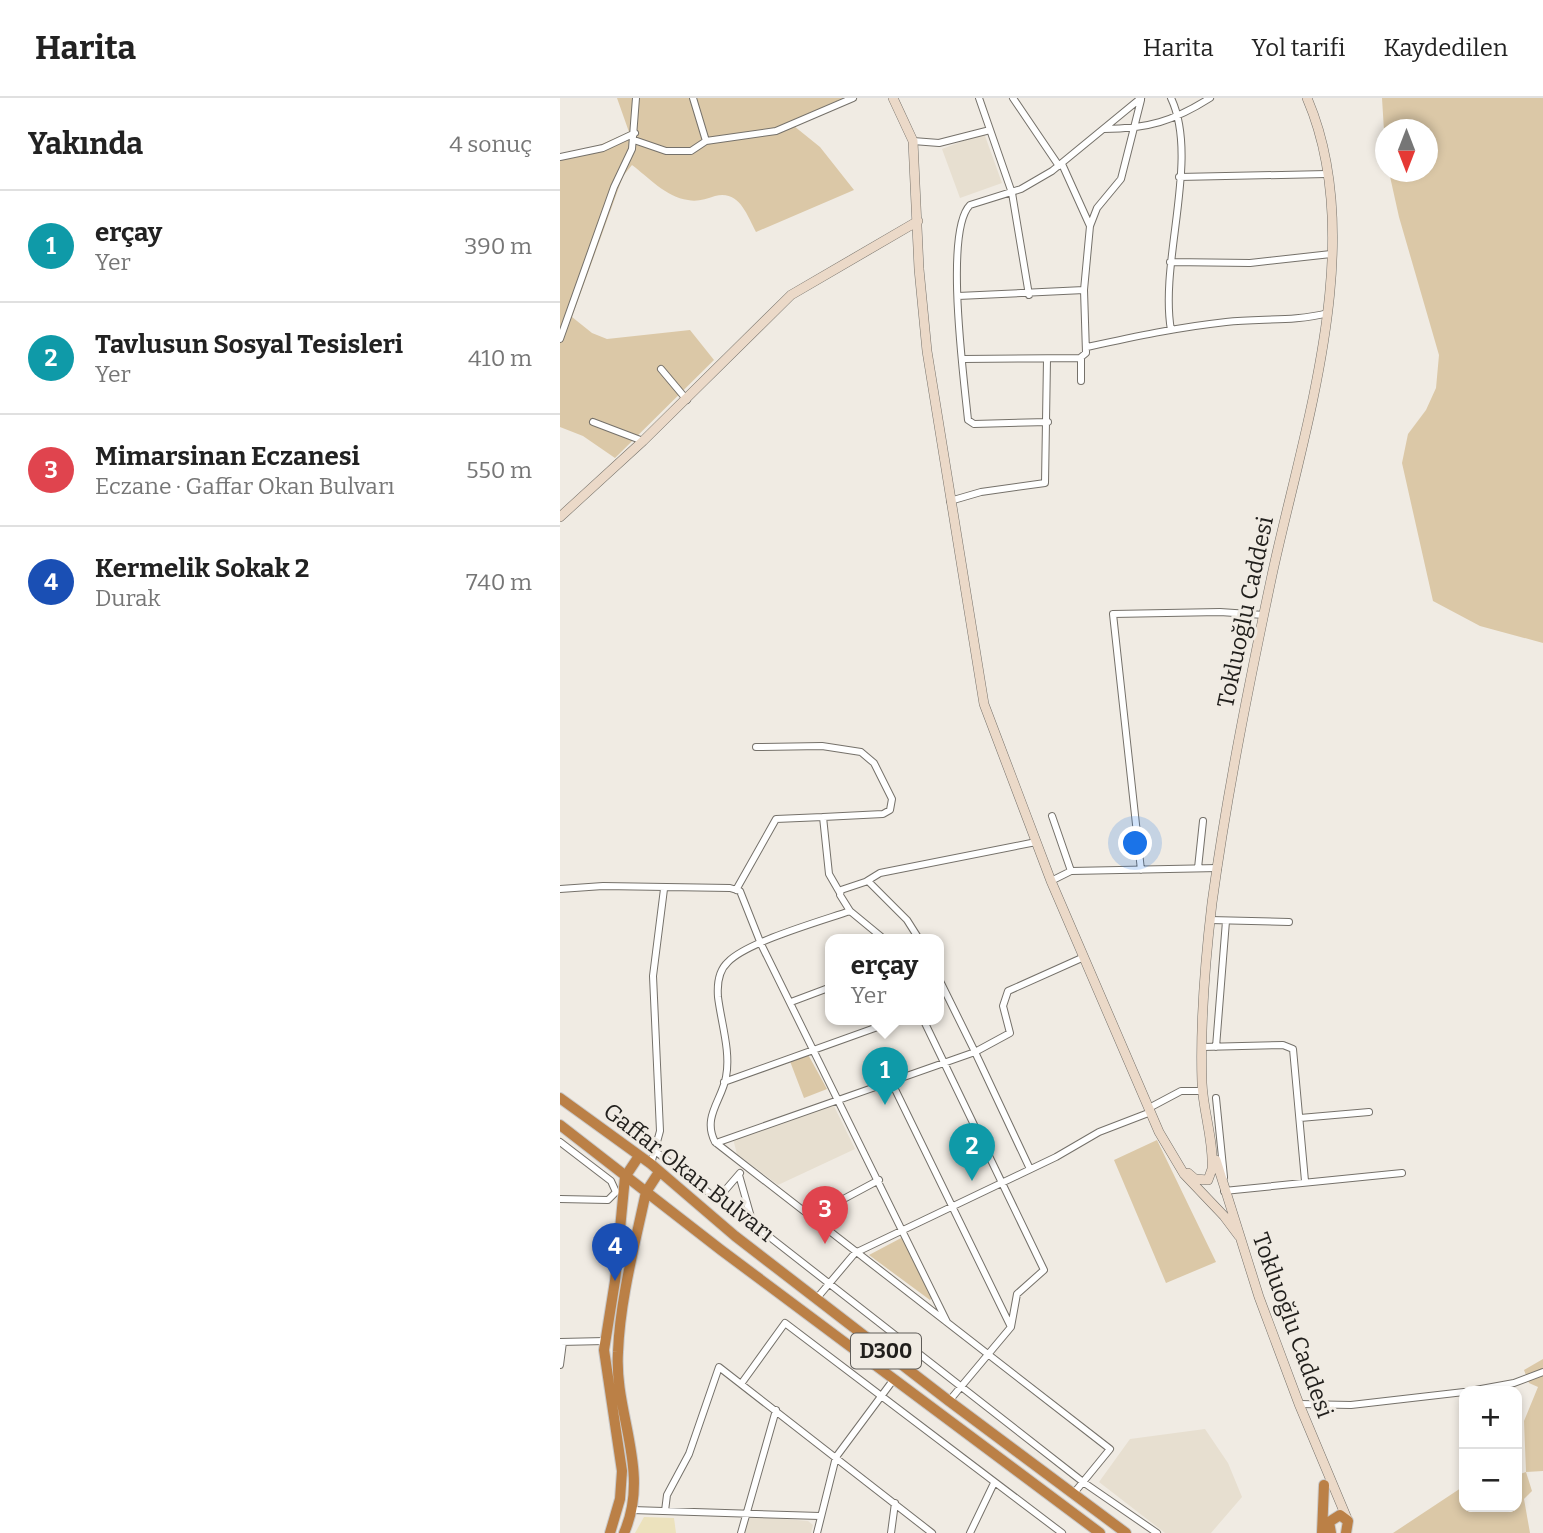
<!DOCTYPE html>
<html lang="tr">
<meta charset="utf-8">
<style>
:root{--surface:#fff;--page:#f2f2f2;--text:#222;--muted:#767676;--line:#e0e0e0;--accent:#0b8043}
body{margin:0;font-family:Bitter,serif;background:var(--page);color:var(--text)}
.controls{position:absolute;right:21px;bottom:21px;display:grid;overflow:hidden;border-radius:14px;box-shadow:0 4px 10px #0003}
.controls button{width:63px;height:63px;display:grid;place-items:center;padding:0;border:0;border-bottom:2px solid var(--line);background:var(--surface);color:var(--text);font:35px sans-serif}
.compass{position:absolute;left:815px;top:21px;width:63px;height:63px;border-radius:50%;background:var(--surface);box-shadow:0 4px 10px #0003;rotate:180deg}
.you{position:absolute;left:576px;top:746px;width:24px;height:24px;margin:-18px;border:5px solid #fff;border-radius:50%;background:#1a73e8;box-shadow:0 0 0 10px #1a73e833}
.badge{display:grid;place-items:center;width:46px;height:46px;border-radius:50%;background:var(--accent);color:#fff;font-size:23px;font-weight:700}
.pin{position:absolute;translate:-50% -58px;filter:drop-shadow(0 2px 4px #0008)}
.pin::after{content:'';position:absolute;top:37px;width:24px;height:21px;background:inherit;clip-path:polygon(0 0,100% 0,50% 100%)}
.popup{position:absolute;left:265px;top:836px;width:119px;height:91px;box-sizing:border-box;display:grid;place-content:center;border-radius:14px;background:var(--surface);filter:drop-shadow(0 2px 5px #0005);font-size:23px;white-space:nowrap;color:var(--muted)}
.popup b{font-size:26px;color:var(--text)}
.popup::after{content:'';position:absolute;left:50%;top:100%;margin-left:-14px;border:14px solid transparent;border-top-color:var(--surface)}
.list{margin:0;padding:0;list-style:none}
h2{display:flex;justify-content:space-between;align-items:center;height:91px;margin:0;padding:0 28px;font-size:30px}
h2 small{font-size:23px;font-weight:400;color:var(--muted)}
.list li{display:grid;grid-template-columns:46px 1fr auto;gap:21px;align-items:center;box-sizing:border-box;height:112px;padding:0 28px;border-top:2px solid var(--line)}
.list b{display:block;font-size:26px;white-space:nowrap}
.list p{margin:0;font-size:23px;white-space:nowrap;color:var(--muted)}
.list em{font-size:23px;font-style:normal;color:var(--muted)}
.map{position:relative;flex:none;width:983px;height:1435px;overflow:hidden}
header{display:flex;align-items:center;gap:42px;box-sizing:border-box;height:98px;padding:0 35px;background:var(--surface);border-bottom:2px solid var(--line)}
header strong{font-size:33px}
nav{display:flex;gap:38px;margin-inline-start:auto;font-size:24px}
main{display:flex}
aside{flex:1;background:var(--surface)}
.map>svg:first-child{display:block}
</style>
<header>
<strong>Harita</strong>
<nav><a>Harita</a><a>Yol tarifi</a><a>Kaydedilen</a></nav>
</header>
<main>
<aside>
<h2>Yakında<small>4 sonuç</small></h2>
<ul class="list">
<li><span class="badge" style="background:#0f9aa8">1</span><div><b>erçay</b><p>Yer</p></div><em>390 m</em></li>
<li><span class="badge" style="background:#0f9aa8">2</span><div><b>Tavlusun Sosyal Tesisleri</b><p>Yer</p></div><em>410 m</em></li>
<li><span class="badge" style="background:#e0444e">3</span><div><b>Mimarsinan Eczanesi</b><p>Eczane · Gaffar Okan Bulvarı</p></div><em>550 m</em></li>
<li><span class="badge" style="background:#1a4fb4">4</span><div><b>Kermelik Sokak 2</b><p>Durak</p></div><em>740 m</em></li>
</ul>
</aside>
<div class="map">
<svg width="983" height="1435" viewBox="0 0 983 1435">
<rect width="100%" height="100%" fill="#f0ebe3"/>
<path fill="#e7dfd0" d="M424,35L442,85L400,100L382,51Z
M273,1006L295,1051L218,1087L177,1056L173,1041Z
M645,1331L668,1365L682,1399L651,1435H605L539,1384L570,1341Z
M189,1418L248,1423L253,1427L251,1435H185Z"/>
<path fill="#dbc8a7" d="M57,0H284L229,24L260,49L294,92L196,134C186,115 179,92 155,98C146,101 137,104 128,102C106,99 88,79 72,67L63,78L12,219L32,235L47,241L130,232L154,262L55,360L23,338L0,329V56L35,49L69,34Z
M822,0H983V545L920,528L873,503L842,365L848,336L866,312L876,290L879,257L839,119L829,74H867V32H825V49Z
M245,951L267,991L244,1000L228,958Z
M597,1042L656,1164L606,1185L554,1062Z
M343,1139L372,1200L370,1202L309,1157Z
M983,1261V1373L966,1374L972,1393L964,1401L970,1435H833L904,1388V1409H957V1377L966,1374L964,1323L978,1289L969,1285L964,1272Z"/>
<path fill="#ece2bd" d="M84,1419L114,1420L116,1435H75Z"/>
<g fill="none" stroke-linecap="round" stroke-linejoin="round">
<g stroke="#75716a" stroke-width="8">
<path id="street" d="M133,0L146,43
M419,0L452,95L469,197
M453,0L499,68
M544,31C587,31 614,23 650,0
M74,42L106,53H131L146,43L216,33L293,0
M353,43L379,45L430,32
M0,59L43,50L75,35
M502,66L530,128
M619,79L767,76
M610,164L690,165L771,156
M398,198L524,192
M611,232C599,163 640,61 611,0
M0,241L54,89L72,51L76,0
M527,249C573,239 619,229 666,224C700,220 734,224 768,215
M521,260V283
M403,261L520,260L526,255L524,192L530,128L537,110L561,81L581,2
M101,271L127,302
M33,324L83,343
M488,324L414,326L408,322C404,281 384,133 410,107L461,91L492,73L581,0
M390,403L421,394L485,385L487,261
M196,649L262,648L301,654L314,665L332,701L330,712L323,716L263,719
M492,718L511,773
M638,770L643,723
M581,772L553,516L660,514L704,517
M307,783L320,775L476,744
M491,783L511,773L658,770
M0,791L43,788L170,790L180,793L201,846L387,1224
M176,792L216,721L263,719L269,776L280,795
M290,813L280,797L281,792L308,783L347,822L359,841
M650,822L729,824
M324,841L290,813C261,823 187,844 168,864C158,873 157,886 158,899C161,924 171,954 166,979C162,1002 142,1019 155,1044L550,1351L514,1395
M379,881L415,954L450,935L443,908L448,893L524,859
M231,904L271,889
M363,921L484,1172L457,1196L451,1229L389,1303
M642,949L723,947L733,951L745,1083
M656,949L666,823
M331,983L450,1227
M164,984L340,921
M656,1000L664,1079
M589,1010L621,993H643
M740,1020L809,1014
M0,1044L51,1083L56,1094L48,1102L0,1101
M156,1045L415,954L470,1071
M95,1053L153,1098L161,1097L180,1075
M91,1066L100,1033L93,878L104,791
M179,1077L193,1126L523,1384L597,1435
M664,1093L842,1075
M250,1119L319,1082
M257,1200L295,1155L496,1059L539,1034L591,1014
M0,1244L45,1243
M0,1267L3,1244
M181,1286L225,1225L502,1435
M910,1293L954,1285L983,1274
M739,1306L791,1307L904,1294
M72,1412L260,1418
M105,1413L107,1397L129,1356L159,1269L372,1435
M181,1435L216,1312
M257,1435L276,1359L334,1281
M331,1435L335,1405
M410,1435L434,1385"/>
</g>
<g stroke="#75716a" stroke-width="10">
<path id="secondary" d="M333,0L353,43L359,171L367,253L424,606L491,783L599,1034L624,1076L664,1118L679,1138
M0,419L83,343L231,197L358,123
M656,1062L699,1199L739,1306L788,1423
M628,1075L635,1081L648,1082L652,1071C654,1043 643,1013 642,985C640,926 645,864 652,805C667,695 689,586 712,477C743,333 809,143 747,0"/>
</g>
<g stroke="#cac9c9" stroke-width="12">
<path id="highway" d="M0,1000L91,1066L175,1138L389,1303L566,1435
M0,1027L161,1152L540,1435
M50,1435L60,1401L62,1373L44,1252L55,1183L65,1079L79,1058
M64,1435C91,1373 54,1316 58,1254C60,1201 75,1146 86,1094L99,1074
M762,1435L764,1387
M771,1435L769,1424L780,1417L788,1423L786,1435"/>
</g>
<use href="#street" stroke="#fff" stroke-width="6"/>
<use href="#secondary" stroke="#ebd9c8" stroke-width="9"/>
<use href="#highway" stroke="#bb8046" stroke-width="10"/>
</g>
<g text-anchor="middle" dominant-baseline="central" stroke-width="6" stroke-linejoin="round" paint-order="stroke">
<rect fill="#f0ebe3" stroke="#5f5c58" stroke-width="2" x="291" y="1235.5" width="70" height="35" rx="5"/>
<g font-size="21" font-weight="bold" fill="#211f1c">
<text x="326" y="1253">D300</text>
</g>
<g font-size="23" fill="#211f1c" stroke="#f0ebe3">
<text transform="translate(685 514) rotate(-78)">Tokluoğlu Caddesi</text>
<text transform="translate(129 1074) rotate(38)">Gaffar Okan Bulvarı</text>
<text transform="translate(733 1227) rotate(70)">Tokluoğlu Caddesi</text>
</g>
</g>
</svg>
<div class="controls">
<button>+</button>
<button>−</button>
</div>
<svg class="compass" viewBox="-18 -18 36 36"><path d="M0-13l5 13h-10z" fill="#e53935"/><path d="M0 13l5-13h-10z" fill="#767676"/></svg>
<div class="you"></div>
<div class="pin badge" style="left:325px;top:1007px;background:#0f9aa8">1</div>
<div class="popup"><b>erçay</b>Yer</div>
<div class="pin badge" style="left:412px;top:1083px;background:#0f9aa8">2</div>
<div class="pin badge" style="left:265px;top:1146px;background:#e0444e">3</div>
<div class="pin badge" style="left:55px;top:1183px;background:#1a4fb4">4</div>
</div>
</main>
